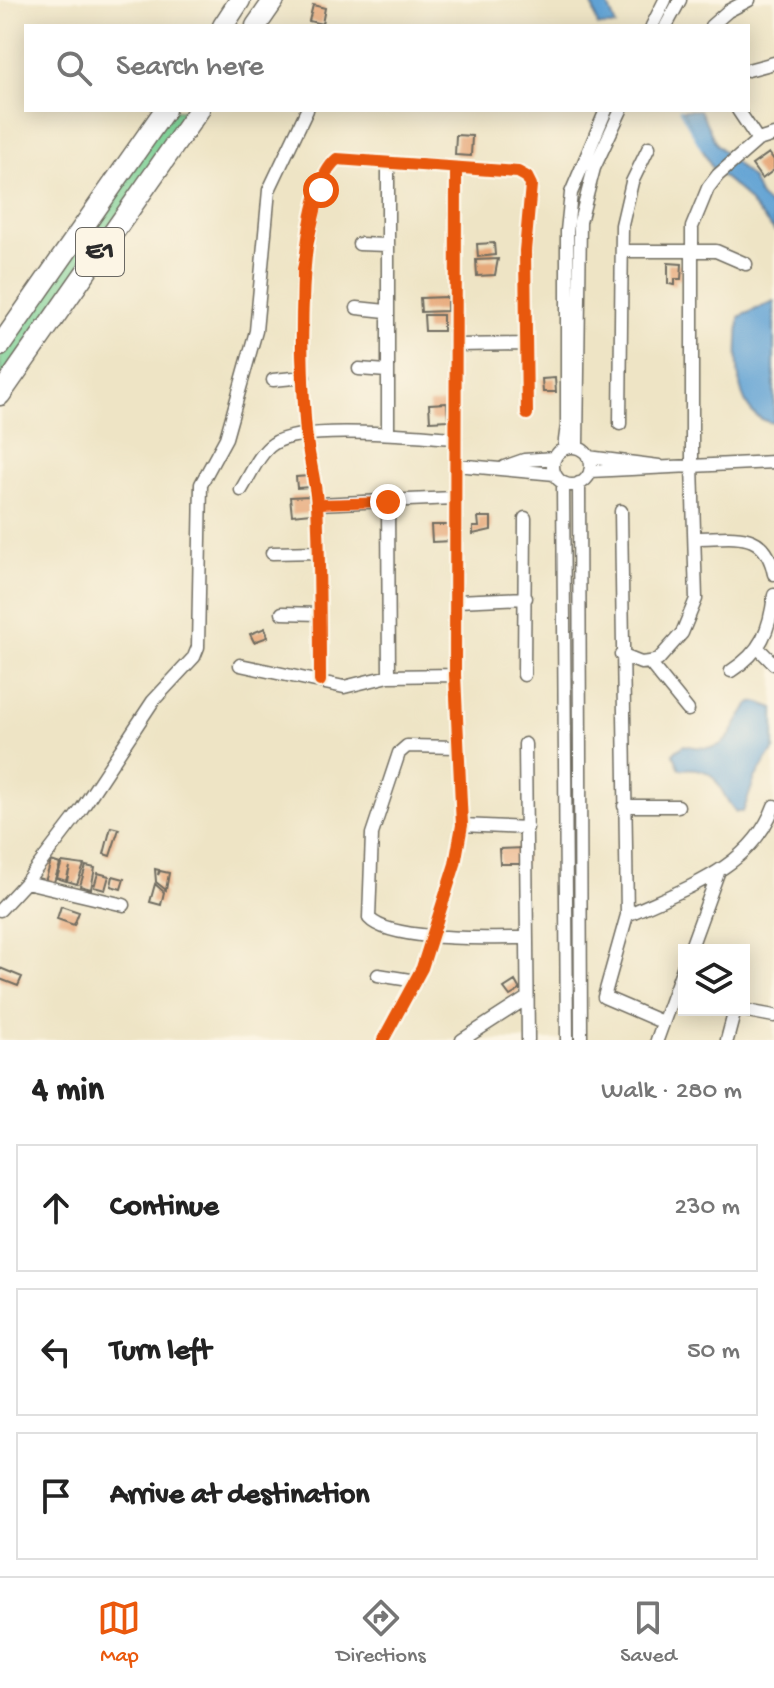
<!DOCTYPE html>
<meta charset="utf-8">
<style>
:root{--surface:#fff;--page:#f2f2f2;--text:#222;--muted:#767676;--line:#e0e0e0;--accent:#ea580c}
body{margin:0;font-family:"Gochi Hand",sans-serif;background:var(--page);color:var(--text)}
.controls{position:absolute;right:24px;bottom:24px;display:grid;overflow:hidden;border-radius:0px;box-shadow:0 4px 20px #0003}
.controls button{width:72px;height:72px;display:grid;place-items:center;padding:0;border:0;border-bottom:2px solid var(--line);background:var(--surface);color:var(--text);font:40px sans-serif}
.stop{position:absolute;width:24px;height:24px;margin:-18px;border:6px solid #ea580c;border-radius:50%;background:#fff}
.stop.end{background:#ea580c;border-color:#fff;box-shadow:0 2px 8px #0008}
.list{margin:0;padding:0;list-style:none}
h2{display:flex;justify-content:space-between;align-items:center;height:104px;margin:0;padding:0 32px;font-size:34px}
h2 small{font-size:26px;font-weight:400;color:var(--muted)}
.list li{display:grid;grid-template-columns:52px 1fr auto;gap:24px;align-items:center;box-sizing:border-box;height:128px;margin:0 16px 16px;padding:0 16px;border:2px solid var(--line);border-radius:0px}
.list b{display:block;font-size:30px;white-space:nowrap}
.list em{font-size:26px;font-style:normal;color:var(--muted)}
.icon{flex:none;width:44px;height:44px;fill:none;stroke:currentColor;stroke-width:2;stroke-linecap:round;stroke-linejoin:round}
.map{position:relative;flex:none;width:774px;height:1040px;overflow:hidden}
.search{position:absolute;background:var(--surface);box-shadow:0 4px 20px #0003;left:24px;right:24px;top:24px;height:88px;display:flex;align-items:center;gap:20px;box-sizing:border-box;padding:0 28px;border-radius:0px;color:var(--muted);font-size:30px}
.sheet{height:536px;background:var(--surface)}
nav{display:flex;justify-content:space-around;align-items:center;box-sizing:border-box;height:112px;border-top:2px solid var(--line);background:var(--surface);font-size:22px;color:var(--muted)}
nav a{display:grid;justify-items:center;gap:4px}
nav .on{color:var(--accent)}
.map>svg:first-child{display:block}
</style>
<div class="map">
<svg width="774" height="1040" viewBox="0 0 774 1040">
<rect width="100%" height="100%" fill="#fcf5e5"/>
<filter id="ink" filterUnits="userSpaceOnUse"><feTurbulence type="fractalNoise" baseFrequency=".0125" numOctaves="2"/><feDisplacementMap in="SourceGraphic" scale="16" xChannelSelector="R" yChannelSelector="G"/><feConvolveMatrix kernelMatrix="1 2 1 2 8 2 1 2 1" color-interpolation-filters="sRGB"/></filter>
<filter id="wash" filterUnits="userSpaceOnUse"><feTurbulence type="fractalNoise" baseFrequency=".006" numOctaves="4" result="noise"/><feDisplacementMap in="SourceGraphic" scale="32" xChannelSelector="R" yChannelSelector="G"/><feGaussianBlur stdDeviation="1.8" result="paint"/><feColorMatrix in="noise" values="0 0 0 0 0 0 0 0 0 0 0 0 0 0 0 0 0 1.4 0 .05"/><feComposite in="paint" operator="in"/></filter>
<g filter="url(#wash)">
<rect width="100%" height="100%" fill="#eee4c5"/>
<path fill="#77cf93" stroke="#517d5f" stroke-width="2" d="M170,110H192L0,384V353Z"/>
<path fill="#60a2d4" stroke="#466680" stroke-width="2" d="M591,0H606L616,26H598Z
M682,110H700L716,144L752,179L760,197L774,210V231L740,191L712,168Z
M774,301V423C729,417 738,351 739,317Z
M757,702L774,708V749L755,778L743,812H736C715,789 721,764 680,769L673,753L684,745C732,756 728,733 749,704Z"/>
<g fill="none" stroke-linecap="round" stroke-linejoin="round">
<path stroke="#60a2d4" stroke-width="3" d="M680,110L702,148"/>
</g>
<g id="blocks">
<path fill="#e7a97a" d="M313,5L325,8L322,24L309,21Z
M456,135L472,136L471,156L455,155Z
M769,153L774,160V170L762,179L752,165Z
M494,243L495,255L478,257L477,244Z
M498,259L495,275L477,276L476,260Z
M668,263L682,264L681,279H675V285L668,284Z
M447,297V311L421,312L420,298Z
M424,315H443V331H425Z
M555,378L556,392H543L542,379Z
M447,403L448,420L430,421L429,404Z
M309,476L310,487L297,488L296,477Z
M309,496L311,513L292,515L290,497Z
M478,517H491V530L473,534V527H479Z
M431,525H451L452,541L432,542Z
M265,628L268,637L254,642L250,634Z
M111,827L119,829L110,856L104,854Z
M525,848V864H500L499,849Z
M51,861L60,864L53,885L45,882Z
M62,862L84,865L77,884L67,881L70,867L66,881L57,878Z
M86,866L95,868L91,889L80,886Z
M155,869L159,870L158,875L160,871L169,873L166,890L156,882Z
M98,873L109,876L105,890L94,887Z
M113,876L124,879L121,889L111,886Z
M155,884L164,892L161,905L150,902Z
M61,906L79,912L74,925L57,919Z
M0,968L22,977L18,986L0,979Z
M515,981L520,990L510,996L504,988Z"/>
</g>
</g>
<g filter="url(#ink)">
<use href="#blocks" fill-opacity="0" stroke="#6f6c61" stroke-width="2"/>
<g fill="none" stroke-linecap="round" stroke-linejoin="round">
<g stroke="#6f6c61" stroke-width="15">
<path id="minor" d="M652,26L665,0
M666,26L680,0
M711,26L728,11L749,0
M748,70L774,63
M738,110L758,140
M359,244L387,245
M622,251H716L746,264
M357,308L386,311
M457,345L526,344
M359,369L387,371
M273,380L304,377
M620,424L622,225L632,182L649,147
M388,434V163
M577,446L580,222L594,168L621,110
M553 466a19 19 0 1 1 38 0a19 19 0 1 1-38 0Z
M564,448L567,425V231L571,193L606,110
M588,457L659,466
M456,465L555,474
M504,467L524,460L555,458
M590,471L774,462
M563,483L567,1040
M579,483L581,1040
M241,490C250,476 259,453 273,444C300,424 419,436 456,438
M388,502L389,676
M317,504L454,498
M621,511L627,915L604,997L662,1022
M696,538C734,538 765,528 774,574
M272,553L318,552
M457,601L526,598
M282,613L319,614
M759,649L774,664
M621,655L641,663L649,662L688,710
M649,662L658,660L682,633L696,599L692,464V227L708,188L718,175L758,140L774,135
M240,665L344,687L389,676L455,675
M731,671C761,652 770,630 774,595
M524,675L525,518
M320,681C320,622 320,563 317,504C316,480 308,456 306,432C301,377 294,194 337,159L518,172L527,177L531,185L525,251L527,414
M525,744L528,1040
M458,747L407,746L399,753L372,834L369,918C390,942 494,938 527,938
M624,806H678
M462,825L527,828
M26,882L81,810L153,701L194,657L198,647L201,484L226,438L256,331L269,190L307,110
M0,910L26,882L124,905
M627,915C683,889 751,869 774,806
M690,950L718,873
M378,975L416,981
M742,1010L774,1016
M383,1040L422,968L455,864L462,825L455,675L456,169
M462,1040L527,998
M657,1040L684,965
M727,1040L735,1010"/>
</g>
<g stroke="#6f6c61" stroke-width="23">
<path id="highway" d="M223,26L240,0
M256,26L274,0
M0,346L165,110
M0,395L199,110"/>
</g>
<use href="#minor" stroke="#fff" stroke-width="12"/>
<use href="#highway" stroke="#fff" stroke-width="20"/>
<g stroke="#fcf5e5" stroke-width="17">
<path id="cycleway" d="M320,681C320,622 320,563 317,504C316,480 308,456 306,432C301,377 294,194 337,159L518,172L527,177L531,185L525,251L527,414
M383,1040L422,968L455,864L462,825L455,675L456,169"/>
</g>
<use href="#cycleway" stroke="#e8590c" stroke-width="12"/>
</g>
</g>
<g fill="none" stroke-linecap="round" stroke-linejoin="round" filter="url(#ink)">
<path stroke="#ea580c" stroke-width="10" d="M321,190L302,269L301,347L306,434L317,504L388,502"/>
</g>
<g text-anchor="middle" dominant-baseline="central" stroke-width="6" stroke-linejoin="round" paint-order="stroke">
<rect fill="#fcf5e5" stroke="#6a6863" stroke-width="2" x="76" y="228" width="48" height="48" rx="6"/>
<g font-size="28" font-weight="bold" fill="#2b2b2b">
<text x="100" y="252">E1</text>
</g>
</g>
</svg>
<div class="controls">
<button><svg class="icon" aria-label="layers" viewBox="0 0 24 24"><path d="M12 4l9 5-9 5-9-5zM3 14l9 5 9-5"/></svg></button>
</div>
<div class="stop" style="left:321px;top:190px"></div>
<div class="stop end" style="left:388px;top:502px"></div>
<div class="search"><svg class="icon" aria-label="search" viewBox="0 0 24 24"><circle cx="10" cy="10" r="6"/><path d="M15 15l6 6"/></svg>Search here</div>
</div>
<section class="sheet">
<h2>4 min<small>Walk · 280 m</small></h2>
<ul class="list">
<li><svg class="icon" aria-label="ahead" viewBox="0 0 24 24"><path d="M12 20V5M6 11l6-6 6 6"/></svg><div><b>Continue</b></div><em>230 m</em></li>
<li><svg class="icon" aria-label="left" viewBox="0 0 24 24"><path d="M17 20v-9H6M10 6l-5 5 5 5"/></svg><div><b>Turn left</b></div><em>50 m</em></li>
<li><svg class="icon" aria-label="arrive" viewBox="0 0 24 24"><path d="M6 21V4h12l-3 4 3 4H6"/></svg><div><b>Arrive at destination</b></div></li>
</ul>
</section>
<nav>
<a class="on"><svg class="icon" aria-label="map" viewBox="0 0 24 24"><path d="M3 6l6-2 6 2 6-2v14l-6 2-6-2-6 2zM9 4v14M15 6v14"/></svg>Map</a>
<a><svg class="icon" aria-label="directions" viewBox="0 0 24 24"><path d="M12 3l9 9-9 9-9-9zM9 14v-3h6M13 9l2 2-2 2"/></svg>Directions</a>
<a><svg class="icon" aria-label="saved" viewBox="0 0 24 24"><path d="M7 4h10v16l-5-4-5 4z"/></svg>Saved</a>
</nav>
